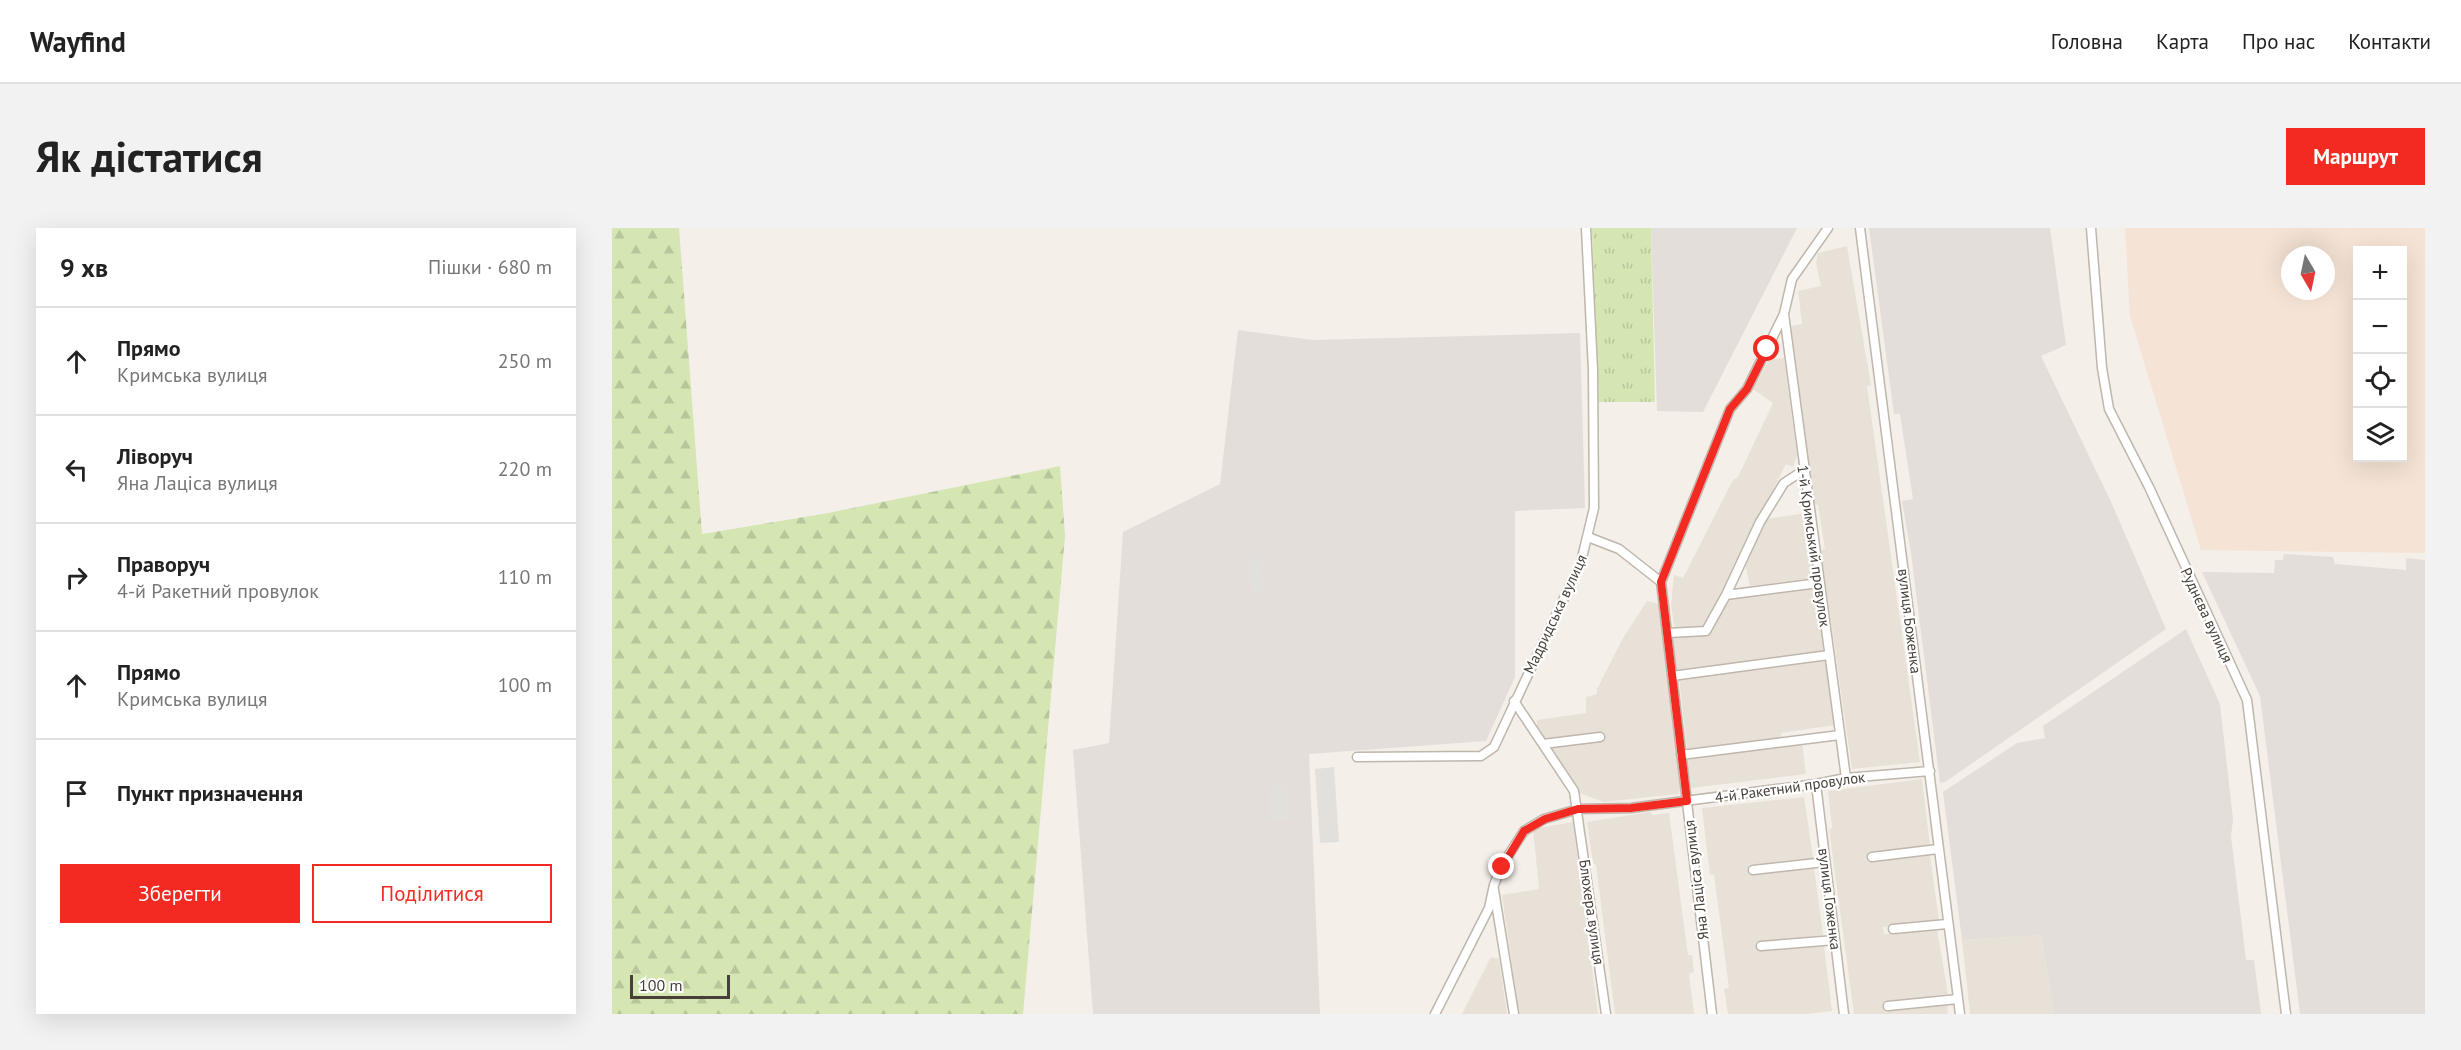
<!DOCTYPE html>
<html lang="uk">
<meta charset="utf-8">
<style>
:root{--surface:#fff;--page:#f2f2f2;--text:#222;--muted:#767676;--line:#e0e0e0;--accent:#f22a22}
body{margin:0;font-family:"PT Sans",sans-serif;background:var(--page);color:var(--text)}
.controls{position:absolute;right:18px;top:18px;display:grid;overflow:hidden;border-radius:0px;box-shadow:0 6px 24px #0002}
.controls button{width:54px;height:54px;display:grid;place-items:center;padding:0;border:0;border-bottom:2px solid var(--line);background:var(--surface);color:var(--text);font:30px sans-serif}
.compass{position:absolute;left:1669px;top:18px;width:54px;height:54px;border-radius:50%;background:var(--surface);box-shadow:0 6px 24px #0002;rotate:171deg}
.scale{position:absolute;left:18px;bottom:15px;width:100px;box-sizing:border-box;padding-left:6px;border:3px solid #473f38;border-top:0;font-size:16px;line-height:21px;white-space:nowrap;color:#473f38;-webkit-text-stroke:4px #fff;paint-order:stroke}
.stop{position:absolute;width:18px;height:18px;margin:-14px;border:4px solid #f22a22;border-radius:50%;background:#fff}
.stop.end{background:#f22a22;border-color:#fff;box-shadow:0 2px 6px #0008}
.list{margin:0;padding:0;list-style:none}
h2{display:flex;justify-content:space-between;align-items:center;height:78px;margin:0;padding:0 24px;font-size:26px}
h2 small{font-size:20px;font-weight:400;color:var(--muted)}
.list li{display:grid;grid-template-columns:39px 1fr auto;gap:18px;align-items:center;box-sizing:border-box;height:108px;padding:0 24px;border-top:2px solid var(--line)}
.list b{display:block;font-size:22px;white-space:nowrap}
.list p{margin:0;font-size:20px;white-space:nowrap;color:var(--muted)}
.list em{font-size:20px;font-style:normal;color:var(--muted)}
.actions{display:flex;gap:12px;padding:18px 24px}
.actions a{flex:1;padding:14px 0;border:2px solid var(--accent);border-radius:0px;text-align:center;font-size:21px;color:var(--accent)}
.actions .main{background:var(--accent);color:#fff}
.icon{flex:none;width:33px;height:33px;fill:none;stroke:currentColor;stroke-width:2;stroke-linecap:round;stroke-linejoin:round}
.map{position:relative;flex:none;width:1813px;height:786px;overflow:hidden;border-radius:0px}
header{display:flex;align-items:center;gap:36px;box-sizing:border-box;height:84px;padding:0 30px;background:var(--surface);border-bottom:2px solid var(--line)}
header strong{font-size:28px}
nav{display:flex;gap:33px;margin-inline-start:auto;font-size:21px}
.intro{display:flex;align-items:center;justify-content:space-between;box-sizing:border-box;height:144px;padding:0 36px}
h1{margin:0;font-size:42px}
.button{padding:15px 27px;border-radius:0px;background:var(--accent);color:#fff;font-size:21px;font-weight:700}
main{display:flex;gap:36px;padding:0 36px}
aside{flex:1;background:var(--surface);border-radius:0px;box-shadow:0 6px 24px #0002}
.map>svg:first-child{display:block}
</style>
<header>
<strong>Wayfind</strong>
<nav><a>Головна</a><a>Карта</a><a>Про нас</a><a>Контакти</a></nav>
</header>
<div class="intro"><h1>Як дістатися</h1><a class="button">Маршрут</a></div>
<main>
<aside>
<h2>9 хв<small>Пішки · 680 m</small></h2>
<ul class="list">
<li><svg class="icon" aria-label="ahead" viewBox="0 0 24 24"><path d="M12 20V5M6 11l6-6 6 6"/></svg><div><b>Прямо</b><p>Кримська вулиця</p></div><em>250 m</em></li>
<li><svg class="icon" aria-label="left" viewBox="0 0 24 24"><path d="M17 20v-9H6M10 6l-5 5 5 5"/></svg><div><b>Ліворуч</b><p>Яна Лаціса вулиця</p></div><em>220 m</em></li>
<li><svg class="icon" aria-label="right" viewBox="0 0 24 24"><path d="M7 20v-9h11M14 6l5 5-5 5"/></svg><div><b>Праворуч</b><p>4-й Ракетний провулок</p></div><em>110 m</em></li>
<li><svg class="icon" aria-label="ahead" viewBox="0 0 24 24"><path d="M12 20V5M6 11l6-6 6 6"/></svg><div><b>Прямо</b><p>Кримська вулиця</p></div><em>100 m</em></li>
<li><svg class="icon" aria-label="arrive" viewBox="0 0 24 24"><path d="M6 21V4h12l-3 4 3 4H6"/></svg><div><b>Пункт призначення</b></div></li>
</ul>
<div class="actions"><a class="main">Зберегти</a><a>Поділитися</a></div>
</aside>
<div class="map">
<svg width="1813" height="786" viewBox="0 0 1813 786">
<defs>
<pattern id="grass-tufts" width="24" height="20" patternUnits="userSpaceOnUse" patternTransform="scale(1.5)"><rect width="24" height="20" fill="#d5e6b3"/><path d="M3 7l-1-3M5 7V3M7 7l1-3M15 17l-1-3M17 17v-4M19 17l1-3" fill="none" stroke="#b8c69b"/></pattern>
<pattern id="forest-firs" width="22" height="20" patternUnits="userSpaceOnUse" patternTransform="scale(1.5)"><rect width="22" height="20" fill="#d5e6b3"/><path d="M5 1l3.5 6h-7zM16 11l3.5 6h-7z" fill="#b8c69b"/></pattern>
</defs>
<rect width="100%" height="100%" fill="#f4efe9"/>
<path fill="#e8e1d7" d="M1235,18L1259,157L1255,158L1308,534L1240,541L1209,322L1213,321L1206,277L1202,276L1179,98L1190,96L1186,63L1209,58L1204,36L1206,25Z
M1172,130L1185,227L1181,239L1174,236L1093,399L1063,402L1059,377L1062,347L1071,350L1121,252L1126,249L1161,175L1141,161L1157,132Z
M1194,285L1202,350L1138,358L1133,335L1155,291Z
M1205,361L1212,424L1064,442L1060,410L1094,407L1117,371Z
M1035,373L1047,376L1068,562L1066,566L992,574L967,565L931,508L925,498V492L974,485V469L985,466V461L1011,410Z
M1214,433L1223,497L1169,505V510L1075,521L1067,451Z
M1190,516L1194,546L1079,560L1075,534L1079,528Z
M1310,551L1318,618L1256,626L1257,632L1318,627L1327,693L1271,699L1272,706L1325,701L1336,766L1273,774L1274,781L1335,776L1336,786H1242L1217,601L1220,600L1216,563Z
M1192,569L1201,630L1137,637V644L1202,639L1211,707L1147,715V722L1212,718L1220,783L1193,786H1116L1112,761L1117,760L1102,647H1098L1090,580Z
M1038,584L1041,587L1057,585L1076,727H1080L1082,744L1077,746L1082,786H1003L984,637L981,635L975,594Z
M961,594L986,786H907L890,667L927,661L921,601Z
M1429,707L1442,786H1358L1350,712Z
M879,729L887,731L895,786H850Z"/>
<path fill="#f5e4d5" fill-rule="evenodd" d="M1513,0H1813V325L1589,322L1518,88ZM1746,22H1790V230H1746ZM1678,27H1714V63H1678Z"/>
<path fill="#e3deda" d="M1039,0H1185L1091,184L1045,183Z
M1257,0H1438L1454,117L1429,128L1500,276L1554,401L1333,554L1328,555L1299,325L1290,273L1301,271L1288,186H1282Z
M626,102L701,112L968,105L973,280L903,283V449L874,513L697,526L708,786H481L461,522L497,515L511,304L608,256Z
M1672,326L1721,329L1723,336L1794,342V330L1813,332V786H1688L1648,468L1590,344L1662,345L1663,332H1671Z
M1574,401L1608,476L1621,591L1619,608L1634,732H1642L1649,786H1442L1429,707L1350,712L1331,564L1405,515L1433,510L1431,498Z"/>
<path fill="url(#grass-tufts)" d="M980,0H1039L1043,174H987Z"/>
<path fill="url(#forest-firs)" d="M0,0H67L90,306L216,285L448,238L453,308L411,786H0Z"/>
<path fill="#e2e0dd" d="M649,329L650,365H639L638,330Z
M722,539L727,614L708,615L703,541Z
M674,558L676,592L658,593L656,559Z"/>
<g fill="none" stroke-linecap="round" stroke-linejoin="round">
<g stroke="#bfb6ac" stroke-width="11">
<path id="minor" d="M1248,0L1348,786
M1479,0L1490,140L1497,181L1537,259L1635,472L1674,786
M1172,86L1234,550
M976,309L1007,321L1049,354L1100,786
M1049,354L1118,181L1135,161L1172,86L1180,51L1216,0
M1114,367L1207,355
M1056,405L1094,403L1114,367L1148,294L1172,255L1192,242
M1060,448L1217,427
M902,473L962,563L994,786
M931,516L988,509
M1069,527L1228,507
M745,529L869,528L882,519L969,334L982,280L981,142L974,0
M1204,556L1232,786
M1260,629L1326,621
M1141,642L1213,634
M882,662L902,786
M1281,701L1335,696
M1149,718L1223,712
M1276,778L1346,771
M823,786L877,680L882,657L889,639L912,603L932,591L966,581L1019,580L1204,556L1234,550L1318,543"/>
</g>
<use href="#minor" stroke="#fff" stroke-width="8"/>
</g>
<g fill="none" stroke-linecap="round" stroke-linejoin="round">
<path stroke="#f22a22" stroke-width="8" d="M890,639L912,603L933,591L966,581L1019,580L1075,573L1049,354L1118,181L1135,161L1155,121"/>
</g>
<g text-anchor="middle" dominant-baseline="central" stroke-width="4.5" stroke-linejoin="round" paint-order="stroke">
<g font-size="15" fill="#473f38" stroke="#fff">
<text transform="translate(1202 318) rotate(82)">1-й Кримський провулок</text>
<text transform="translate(943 386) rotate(-65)">Мадридська вулиця</text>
<text transform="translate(1595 387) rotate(65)">Руднєва вулиця</text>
<text transform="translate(1298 393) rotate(83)">вулиця Боженка</text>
<text transform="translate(1178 559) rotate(-8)">4-й Ракетний провулок</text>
<text transform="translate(1084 652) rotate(-97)">Яна Лаціса вулиця</text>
<text transform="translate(1218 671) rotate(83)">вулиця Гоженка</text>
<text transform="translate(980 684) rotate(82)">Блюхера вулиця</text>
</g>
</g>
</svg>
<div class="controls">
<button>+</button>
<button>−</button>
<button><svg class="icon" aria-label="locate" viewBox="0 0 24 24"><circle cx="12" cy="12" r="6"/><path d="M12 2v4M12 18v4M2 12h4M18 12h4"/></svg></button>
<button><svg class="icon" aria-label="layers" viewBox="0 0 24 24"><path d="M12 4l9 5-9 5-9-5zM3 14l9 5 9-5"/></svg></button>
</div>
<svg class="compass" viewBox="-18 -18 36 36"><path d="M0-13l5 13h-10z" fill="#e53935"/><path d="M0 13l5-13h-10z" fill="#767676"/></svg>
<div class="scale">100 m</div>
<div class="stop" style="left:1155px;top:121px"></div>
<div class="stop end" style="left:890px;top:639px"></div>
</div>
</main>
